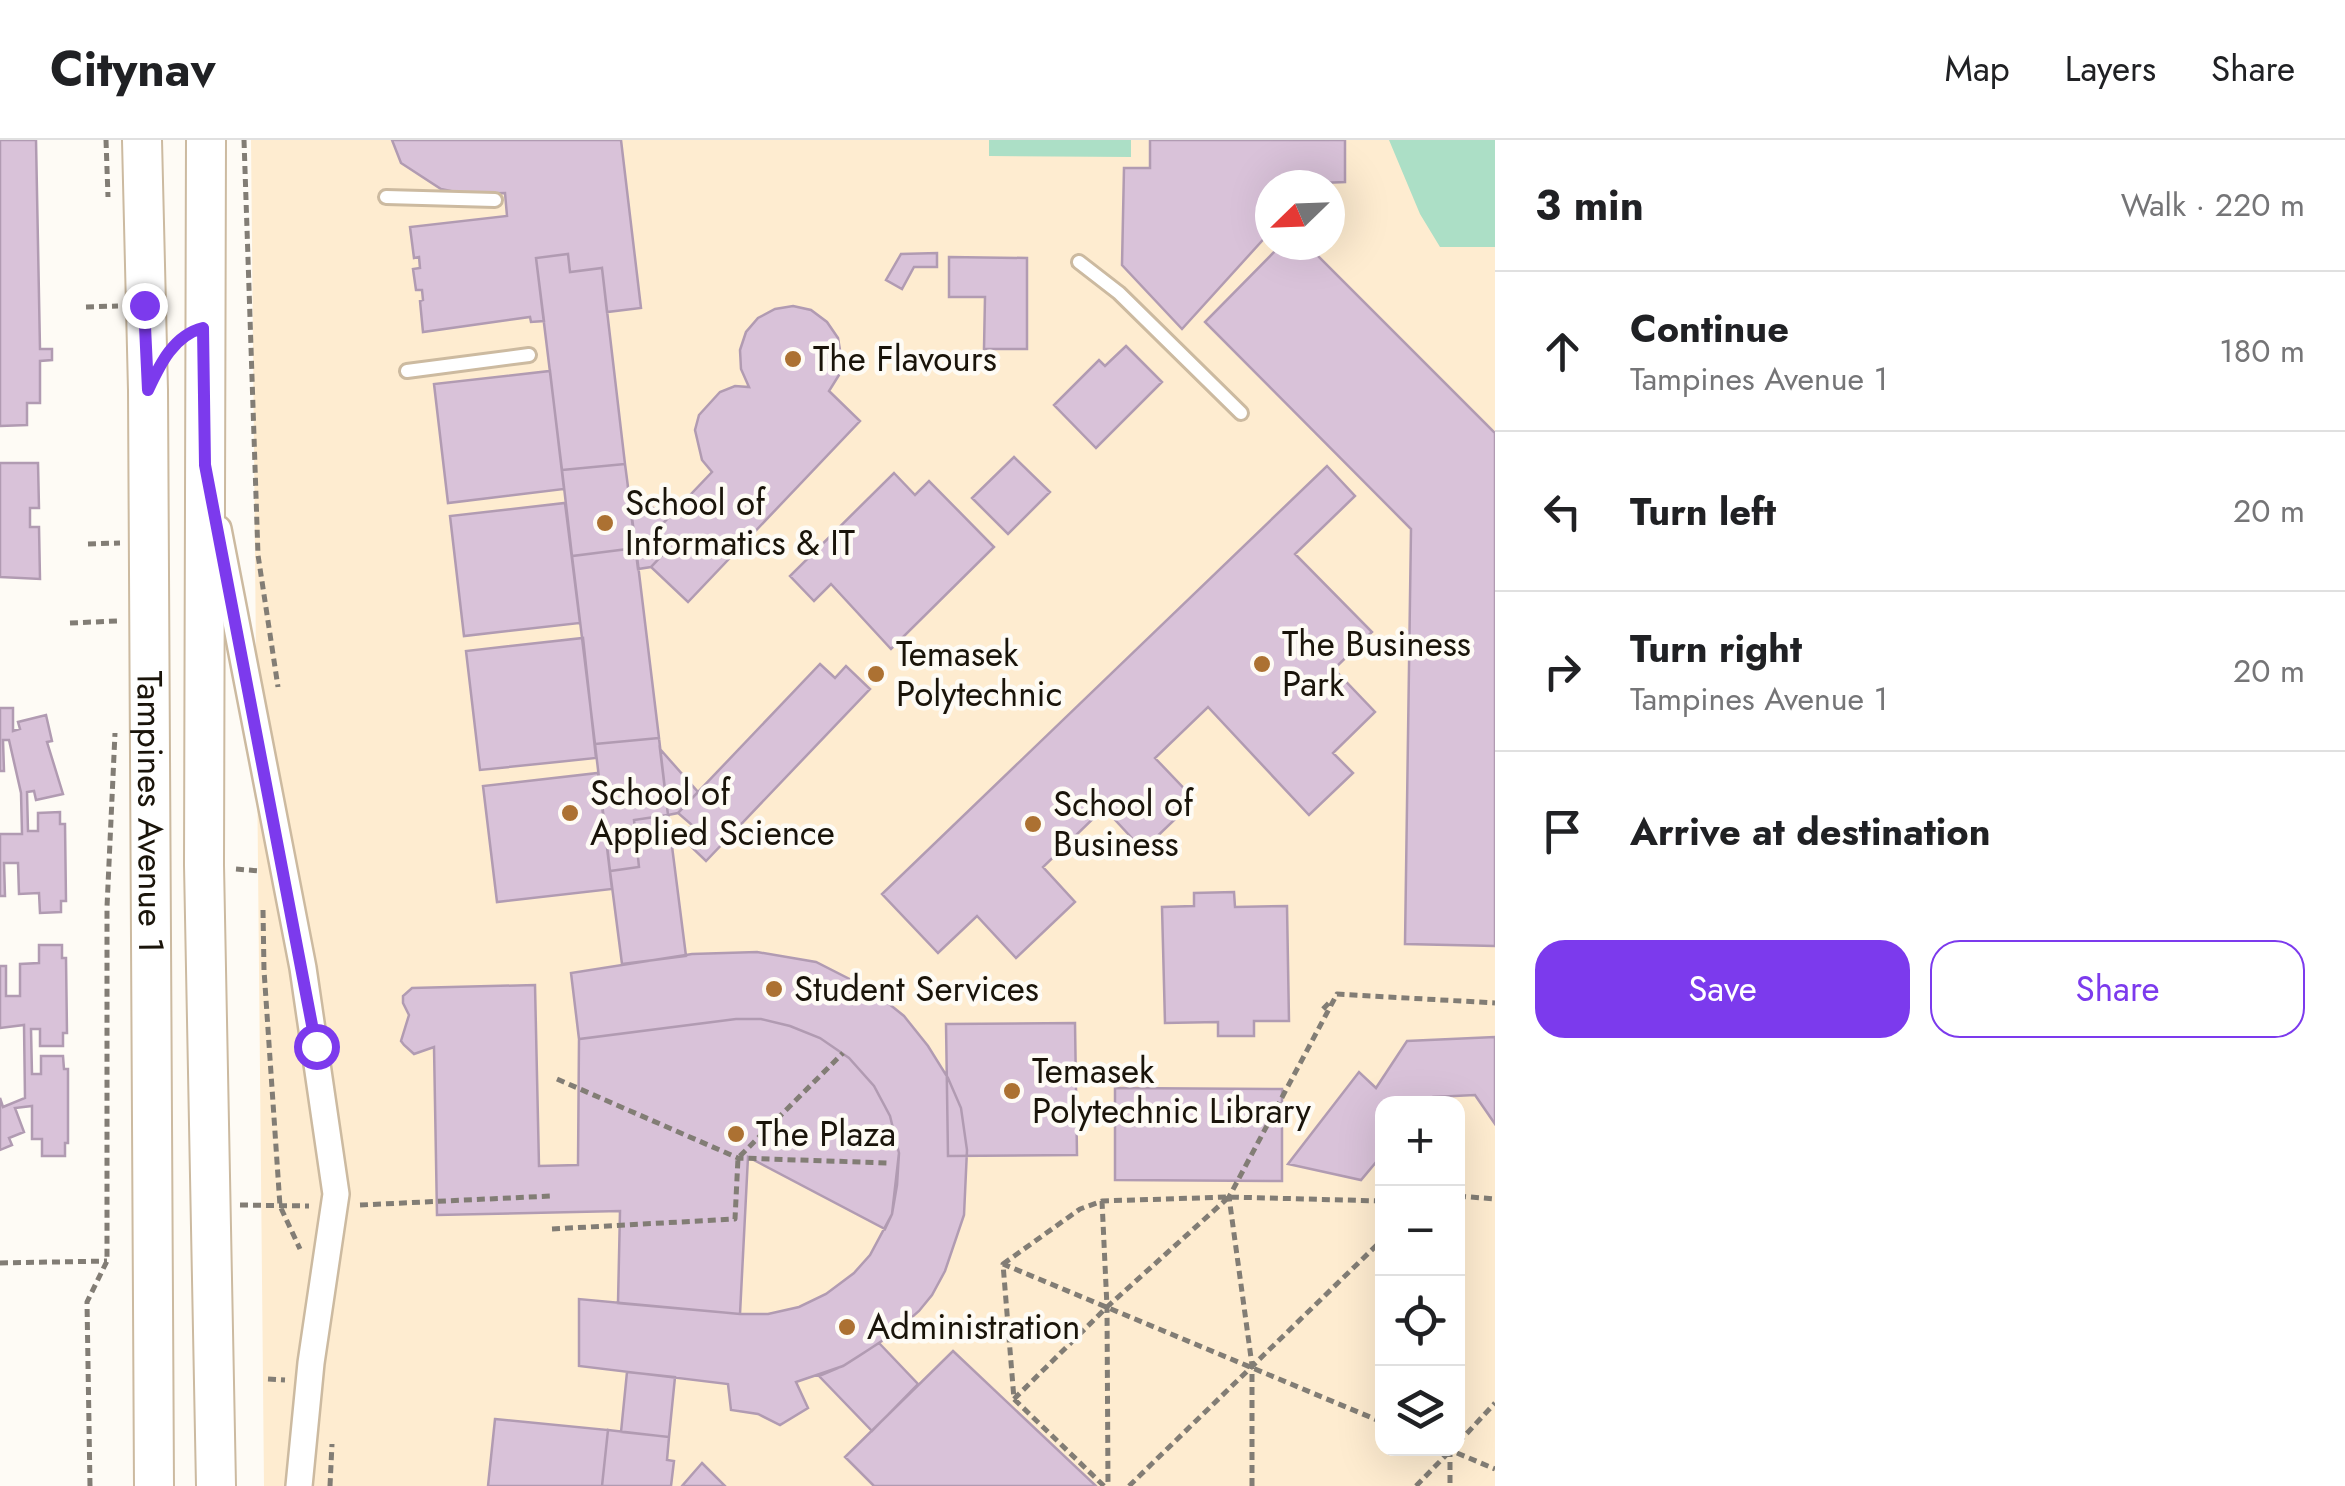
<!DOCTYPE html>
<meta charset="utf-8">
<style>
:root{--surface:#fff;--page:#f2f2f2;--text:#202124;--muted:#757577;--line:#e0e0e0;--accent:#7c3aed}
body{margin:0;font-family:Jost,sans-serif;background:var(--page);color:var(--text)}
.controls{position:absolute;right:30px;bottom:30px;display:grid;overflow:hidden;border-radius:20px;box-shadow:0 10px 40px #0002}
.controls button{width:90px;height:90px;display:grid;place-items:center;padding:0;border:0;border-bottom:2px solid var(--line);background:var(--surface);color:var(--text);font:50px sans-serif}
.compass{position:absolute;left:1255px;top:30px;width:90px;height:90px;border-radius:50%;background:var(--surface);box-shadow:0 10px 40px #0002;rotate:247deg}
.stop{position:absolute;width:30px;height:30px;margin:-22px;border:8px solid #7c3aed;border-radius:50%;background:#fff}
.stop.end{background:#7c3aed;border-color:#fff;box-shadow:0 2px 10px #0008}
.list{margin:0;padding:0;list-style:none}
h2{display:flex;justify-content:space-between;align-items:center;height:130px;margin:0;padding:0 40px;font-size:42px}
h2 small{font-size:32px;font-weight:400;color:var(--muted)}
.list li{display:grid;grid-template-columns:65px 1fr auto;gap:30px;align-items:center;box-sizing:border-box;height:160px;padding:0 40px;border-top:2px solid var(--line)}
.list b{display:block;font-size:38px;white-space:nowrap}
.list p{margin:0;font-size:32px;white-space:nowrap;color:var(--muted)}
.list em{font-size:32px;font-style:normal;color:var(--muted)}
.actions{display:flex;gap:20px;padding:30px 40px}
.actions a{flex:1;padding:22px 0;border:2px solid var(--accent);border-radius:30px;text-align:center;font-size:35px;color:var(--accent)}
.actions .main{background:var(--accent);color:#fff}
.icon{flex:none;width:55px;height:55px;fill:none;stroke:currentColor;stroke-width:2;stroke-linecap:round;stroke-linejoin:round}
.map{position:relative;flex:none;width:1495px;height:1346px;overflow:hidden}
header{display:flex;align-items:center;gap:60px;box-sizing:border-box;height:140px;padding:0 50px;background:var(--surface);border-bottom:2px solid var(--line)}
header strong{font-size:48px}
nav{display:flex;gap:55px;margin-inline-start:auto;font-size:35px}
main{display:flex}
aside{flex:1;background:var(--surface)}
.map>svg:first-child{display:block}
</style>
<header>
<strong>Citynav</strong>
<nav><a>Map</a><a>Layers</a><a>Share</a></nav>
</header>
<main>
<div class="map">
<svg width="1495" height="1346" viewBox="0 0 1495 1346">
<rect width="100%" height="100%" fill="#fefbf5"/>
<path fill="#feecd0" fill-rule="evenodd" d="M251,0H1495V1346H264ZM1270,45H1330V105H1270ZM1382,964H1458V1308H1382Z"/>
<path fill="#acdfc6" d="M989,0H1131V17L989,16Z
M1389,0H1495V107H1440L1420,74Z"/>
<path fill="#d9c2d9" stroke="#b19bb2" stroke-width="2.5" d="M0,0H36L40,209H52V220L40,221V263H27V285L0,286Z
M392,0H621L641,168L607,172L602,128L570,132L568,114L536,118L544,181L531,182L530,177L423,192L420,161L423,160L422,150H416L413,129L420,128L419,117L414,118L410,87L507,76L505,53L465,54L441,49L401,23Z
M1150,0H1345V42L1270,45V92L1182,189L1122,125L1124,28H1150Z
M1281,105H1307L1495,293V806L1405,804L1411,389L1205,182Z
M937,113V127H914L902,149L886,140L901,114Z
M568,114L570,132L602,128L625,324L562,330L536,118Z
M949,117L1027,118V209H984L985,157H949Z
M793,166L811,170L827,182L838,198L841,216L839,235L829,251L860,281L688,462L651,427L668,409L653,394L712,332L702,320L695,290L699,275L720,252L735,246L749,247L741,229L740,210L746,192L758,178L775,169Z
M1126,206L1162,242L1096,308L1054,265L1099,220L1105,226Z
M550,231L564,349L448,363L434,244Z
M1014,317L1050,352L1008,394L972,358Z
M0,323H38L39,368H30V387H39L40,439L0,437Z
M625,324L636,408L572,416L562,330Z
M1327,326L1355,356L1295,414L1372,492L1334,529L1375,572L1333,613L1353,633L1309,675L1208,567L1155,618L1195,660L1143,710L1104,668L1043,727L1075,762L1016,818L977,776L938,813L882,754Z
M894,333L915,355L929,341L994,407L891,509L831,444L814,461L790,436Z
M628,348L667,379L653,394L668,409L651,427L638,429Z
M565,363L580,483L464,496L450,376Z
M636,408L659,598L595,604L572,416Z
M583,498L596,618L480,630L466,511Z
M820,524L835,538L846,526L870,549L706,721L681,697L692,685L678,673Z
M0,568H13V591L20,589L18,582L46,575L52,601L47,602L63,654L36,660L34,651L27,652L28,691H38V673L60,672V684H65L66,761H61V772L40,773L39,753L19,754L18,723H4L5,756H0V694H22L21,653L9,600H3L4,631H0Z
M659,598L668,675L634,680L639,727L610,731L595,604Z
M660,609L698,652L678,673L668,675Z
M598,633L612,749L497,762L483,646Z
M668,675L686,816L622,824L610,731L639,727L634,680Z
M1234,752L1235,767L1287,766L1289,881H1254V896H1218V882L1165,883L1162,767L1194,766V753Z
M39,805H62V818H66L67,893H63V906H40V889H31L32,934H41V916H63L64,929H68V1003H65V1016H42V999H32V966L15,968L24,992L9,998L12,1005L0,1010V958L3,967L25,958L24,885L0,888V826H6V856H20V824L39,823Z
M757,812L816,822L873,851L904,876L928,906L948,938L961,968L967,1010L964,1075L945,1131L932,1155L919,1171L894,1193L859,1216L843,1226L796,1242L808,1268L780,1285L758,1274L731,1270L728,1244L579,1226V1159L740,1174H768L799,1167L826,1154L854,1133L870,1115L892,1074L899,1013L890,976L874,946L849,918L820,898L790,886L761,879H736L579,899L571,833L692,814Z
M535,845L539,1026L578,1025L579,899L736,879H761L790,886L820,898L849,918L874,946L890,976L899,1013L897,1045L892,1074L885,1089L748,1017L740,1174L618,1163L620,1071L437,1075L434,907L414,914L404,905L401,901L409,875L403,863V856L412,848Z
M1075,883L1077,1015L948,1016L946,884Z
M1495,897V984L1475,955L1433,957L1428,964H1382V1015L1361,1040L1288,1024L1359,932L1376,948L1407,901Z
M1115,948L1282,949V1041L1115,1040Z
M879,1203L918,1244L872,1291L819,1236L843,1226Z
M953,1211L1096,1346H874L845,1317Z
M627,1232L675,1237L669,1297L621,1292Z
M495,1279L608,1290L602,1346H488Z
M608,1290L669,1297L667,1320L674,1321L671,1346H602Z
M702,1323L725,1346H682Z"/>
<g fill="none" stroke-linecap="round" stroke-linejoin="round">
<g stroke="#ccbaa0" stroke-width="18">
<path id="service" d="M386,57L495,60
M1079,122L1119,153L1241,273
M407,231L529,215"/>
</g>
<g stroke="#ccbaa0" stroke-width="30">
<path id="minor" d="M218,389L303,828L336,1054L311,1223L299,1346"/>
</g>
<g stroke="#ccbaa0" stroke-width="42">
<g id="secondary">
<path id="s1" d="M142,0L148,250L154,1346"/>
<path d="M206,0L204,725L216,1346"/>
</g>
</g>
<path stroke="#827d75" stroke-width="5" stroke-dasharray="8 5" stroke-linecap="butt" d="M106,0L108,57
M244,0L258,415L278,547
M86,167L118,166
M88,404L120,403
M70,483L117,481
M236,729L260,731
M263,770L264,830L280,1066L300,1109
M1323,869L1332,860
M557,939L738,1018L889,1023
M1458,1056L1495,1059
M1102,1061L1107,1167L1108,1346
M240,1065L309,1066
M360,1065L551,1056
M552,1089L735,1079L738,1018L843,913
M0,1123L107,1121
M1003,1124L1080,1069L1102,1061L1229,1057L1382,1061
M268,1239L285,1240
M1014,1259L1107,1167L1229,1057
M1458,1303L1495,1263
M1445,1308L1495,1329
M1450,1309V1346
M90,1346L87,1162L107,1121V767L115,593
M330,1346L332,1304
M1104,1346L1014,1259L1003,1124L1382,1282
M1129,1346L1382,1100
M1252,1346V1225L1229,1057L1337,854L1495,863
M1416,1346L1452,1309"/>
<use href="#service" stroke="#fff" stroke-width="12"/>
<use href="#minor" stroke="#fff" stroke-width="25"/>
<use href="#secondary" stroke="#fff" stroke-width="38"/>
</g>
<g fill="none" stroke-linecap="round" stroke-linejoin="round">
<path stroke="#7c3aed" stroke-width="12" d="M144,165L148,250C160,224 174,195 203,188L205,325L316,906"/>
</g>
<g fill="#ac7132" stroke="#fefbf5" stroke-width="4">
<circle cx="793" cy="219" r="10"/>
<circle cx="605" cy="383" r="10"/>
<circle cx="1262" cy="524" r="10"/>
<circle cx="876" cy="534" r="10"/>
<circle cx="570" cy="673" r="10"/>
<circle cx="1033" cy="684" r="10"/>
<circle cx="774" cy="849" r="10"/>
<circle cx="1012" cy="951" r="10"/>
<circle cx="736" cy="994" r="10"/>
<circle cx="847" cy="1187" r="10"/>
</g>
<g text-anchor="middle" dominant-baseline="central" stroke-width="9" stroke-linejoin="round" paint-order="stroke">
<g font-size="35" fill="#1a140a" stroke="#fefbf5" text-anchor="start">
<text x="813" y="219">The Flavours</text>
<text x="625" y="363">School of<tspan x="625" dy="40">Informatics &amp; IT</tspan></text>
<text x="1282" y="504">The Business<tspan x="1282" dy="40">Park</tspan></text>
<text x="896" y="514">Temasek<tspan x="896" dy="40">Polytechnic</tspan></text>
<text x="590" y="653">School of<tspan x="590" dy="40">Applied Science</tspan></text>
<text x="1053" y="664">School of<tspan x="1053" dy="40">Business</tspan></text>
<text x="794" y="849">Student Services</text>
<text x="1032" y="931">Temasek<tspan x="1032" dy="40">Polytechnic Library</tspan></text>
<text x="756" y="994">The Plaza</text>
<text x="867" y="1187">Administration</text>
</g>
<g font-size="35" fill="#1a140a" stroke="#fefbf5">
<text stroke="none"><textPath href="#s1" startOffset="672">Tampines Avenue 1</textPath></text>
</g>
</g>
</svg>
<div class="controls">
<button>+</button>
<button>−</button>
<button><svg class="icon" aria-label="locate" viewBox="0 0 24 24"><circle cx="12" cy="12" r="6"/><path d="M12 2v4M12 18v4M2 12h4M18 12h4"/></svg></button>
<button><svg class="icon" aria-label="layers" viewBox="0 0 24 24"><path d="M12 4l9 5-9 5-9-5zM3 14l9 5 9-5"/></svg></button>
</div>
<svg class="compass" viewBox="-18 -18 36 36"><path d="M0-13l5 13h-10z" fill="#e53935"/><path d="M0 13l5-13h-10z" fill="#757577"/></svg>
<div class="stop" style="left:316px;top:906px"></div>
<div class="stop end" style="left:144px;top:165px"></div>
</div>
<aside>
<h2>3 min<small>Walk · 220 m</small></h2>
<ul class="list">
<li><svg class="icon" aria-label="ahead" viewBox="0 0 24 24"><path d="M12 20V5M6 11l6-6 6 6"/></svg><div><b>Continue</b><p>Tampines Avenue 1</p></div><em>180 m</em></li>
<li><svg class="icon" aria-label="left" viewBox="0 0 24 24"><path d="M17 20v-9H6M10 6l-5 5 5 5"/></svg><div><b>Turn left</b></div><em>20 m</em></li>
<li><svg class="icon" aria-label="right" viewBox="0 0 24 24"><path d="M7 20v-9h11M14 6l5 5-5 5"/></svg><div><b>Turn right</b><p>Tampines Avenue 1</p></div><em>20 m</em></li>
<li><svg class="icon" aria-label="arrive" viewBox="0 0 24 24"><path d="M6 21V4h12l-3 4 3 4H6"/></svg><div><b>Arrive at destination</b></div></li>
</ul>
<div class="actions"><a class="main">Save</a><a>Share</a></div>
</aside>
</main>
